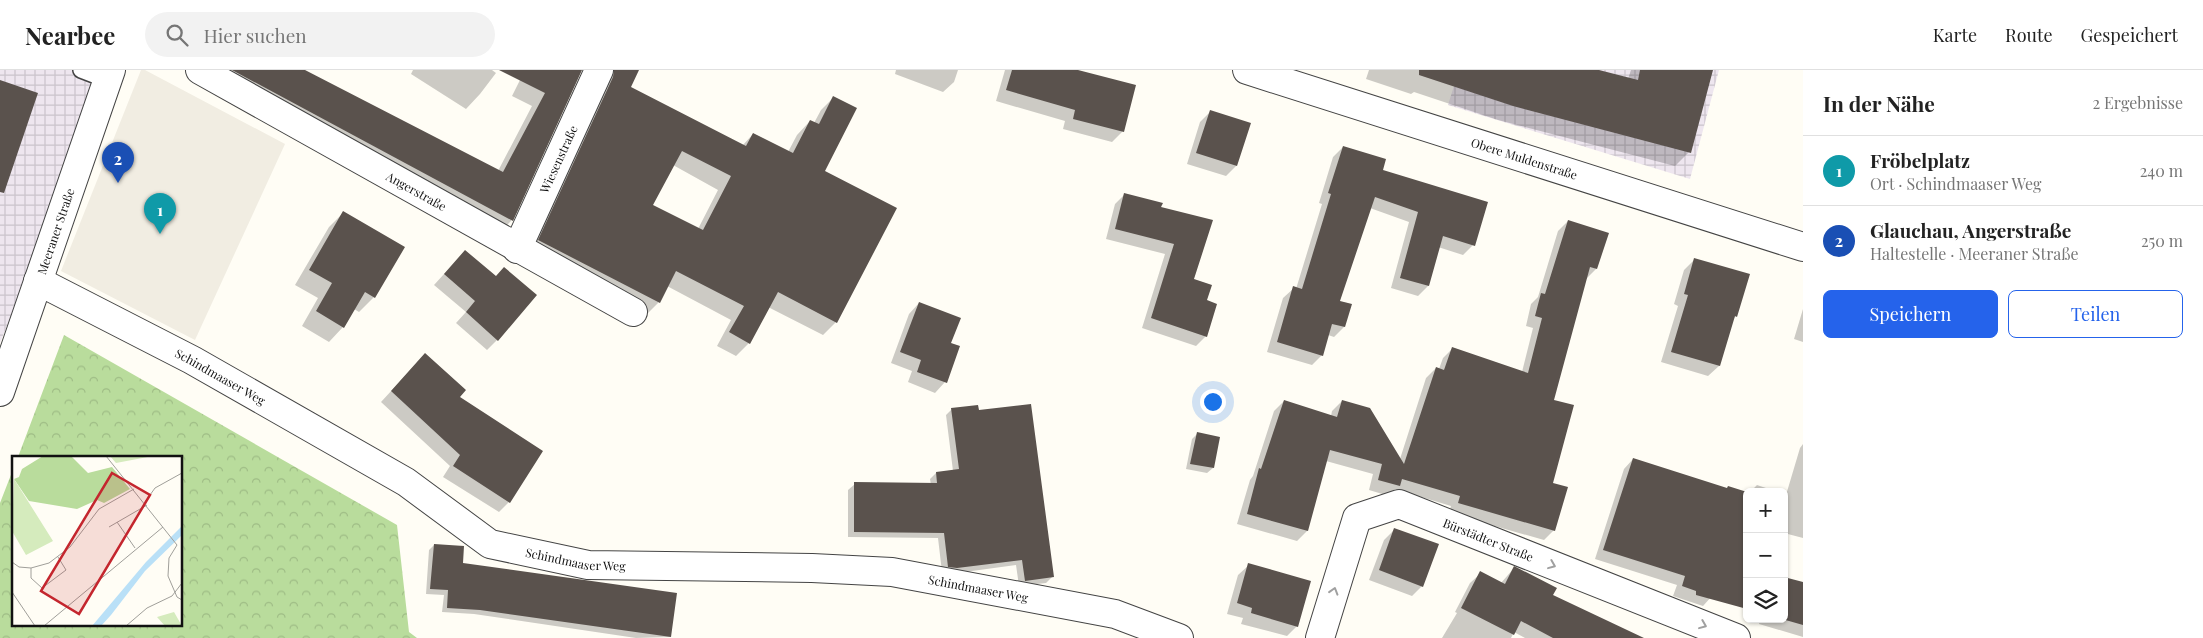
<!DOCTYPE html>
<html lang="de">
<meta charset="utf-8">
<style>
:root{--surface:#fff;--page:#f2f2f2;--text:#222;--muted:#767676;--line:#e0e0e0;--accent:#2563eb}
body{margin:0;font-family:"Playfair Display",serif;background:var(--page);color:var(--text)}
.controls{position:absolute;right:15px;bottom:15px;display:grid;overflow:hidden;border-radius:8px;box-shadow:0 1px 4px #0004}
.controls button{width:45px;height:45px;display:grid;place-items:center;padding:0;border:0;border-bottom:1px solid var(--line);background:var(--surface);color:var(--text);font:25px sans-serif}
.you{position:absolute;left:1212px;top:331px;width:18px;height:18px;margin:-12px;border:4px solid #fff;border-radius:50%;background:#1a73e8;box-shadow:0 0 0 8px #1a73e833}
.badge{display:grid;place-items:center;width:32px;height:32px;border-radius:50%;background:var(--accent);color:#fff;font-size:16px;font-weight:700}
.pin{position:absolute;translate:-50% -41px;filter:drop-shadow(0 1px 2px #0008)}
.pin::after{content:'';position:absolute;top:26px;width:18px;height:15px;background:inherit;clip-path:polygon(0 0,100% 0,50% 100%)}
.list{margin:0;padding:0;list-style:none}
h2{display:flex;justify-content:space-between;align-items:center;height:65px;margin:0;padding:0 20px;font-size:21px}
h2 small{font-size:16px;font-weight:400;color:var(--muted)}
.list li{display:grid;grid-template-columns:32px 1fr auto;gap:15px;align-items:center;box-sizing:border-box;height:70px;padding:0 20px;border-top:1px solid var(--line)}
.list b{display:block;font-size:19px;white-space:nowrap}
.list p{margin:0;font-size:16px;white-space:nowrap;color:var(--muted)}
.list em{font-size:16px;font-style:normal;color:var(--muted)}
.actions{display:flex;gap:10px;padding:15px 20px}
.actions a{flex:1;padding:11px 0;border:1px solid var(--accent);border-radius:8px;text-align:center;font-size:18px;color:var(--accent)}
.actions .main{background:var(--accent);color:#fff}
.icon{flex:none;width:28px;height:28px;fill:none;stroke:currentColor;stroke-width:2;stroke-linecap:round;stroke-linejoin:round}
.map{position:relative;flex:none;width:1803px;height:568px;overflow:hidden}
header{display:flex;align-items:center;gap:30px;box-sizing:border-box;height:70px;padding:0 25px;background:var(--surface);border-bottom:1px solid var(--line)}
header strong{font-size:24px}
nav{display:flex;gap:28px;margin-inline-start:auto;font-size:18px}
.search{width:350px;height:45px;background:var(--page);display:flex;align-items:center;gap:12px;box-sizing:border-box;padding:0 18px;border-radius:28px;color:var(--muted);font-size:19px}
main{display:flex}
aside{flex:1;background:var(--surface)}
.map>svg:first-child{display:block}
</style>
<header>
<strong>Nearbee</strong>
<div class="search"><svg class="icon" aria-label="search" viewBox="0 0 24 24"><circle cx="10" cy="10" r="6"/><path d="M15 15l6 6"/></svg>Hier suchen</div>
<nav><a>Karte</a><a>Route</a><a>Gespeichert</a></nav>
</header>
<main>
<div class="map">
<svg width="1803" height="568" viewBox="0 0 1803 568">
<defs>
<pattern id="industrial-grid" width="8" height="8" patternUnits="userSpaceOnUse" patternTransform="scale(1.25)"><rect width="8" height="8" fill="#eee6ef"/><path d="M0 4h8M4 0v8" fill="none" stroke="#cbc4cc"/></pattern>
<pattern id="forest-crowns" width="20" height="18" patternUnits="userSpaceOnUse" patternTransform="scale(1.25)"><rect width="20" height="18" fill="#b9dc9c"/><path d="M2 6a3 3 0 1 1 6 0M12 15a3 3 0 1 1 6 0" fill="none" stroke="#9ebc85"/></pattern>
</defs>
<rect width="100%" height="100%" fill="#fffdf5"/>
<path fill="url(#industrial-grid)" d="M0,0H111L0,273Z
M1459,0H1719L1690,109L1448,35Z"/>
<path fill="url(#forest-crowns)" d="M64,265L397,455L409,562L417,568H0V433L14,397V554H181V387H18Z"/>
<path fill="#f1ede2" d="M141,0H145L285,74L195,270L61,201Z"/>
<path fill="#0003" fill-rule="evenodd" d="M196,0H302L498,101L532,36L512,26L525,0H580L511,151L498,164Z
M413,0H492L496,3L480,24L466,39L411,4Z
M594,0H637L629,17L742,76L753,64L788,82L797,65L810,51L814,53L821,40L834,27L823,101L836,252L823,265L768,237L749,273L736,286L717,276L731,250L667,216L659,232L646,245L526,183ZM673,95L718,120L698,159L652,135Z
M896,0H958L954,12L943,22L895,4Z
M1005,0H1073L1123,61L1112,72L1063,59L1065,51L996,31Z
M1369,0H1594L1628,9L1631,0H1711L1689,82L1675,96L1498,50L1414,22L1411,24L1366,9Z
M1211,41L1236,96L1226,106L1187,94L1200,52Z
M1343,77L1381,101L1473,175L1463,185L1438,177L1428,216L1418,226L1391,218L1409,152L1370,138L1339,232L1344,257L1334,267L1328,265L1322,285L1312,295L1267,282L1283,228L1294,218L1296,219L1322,134L1319,133L1333,87Z
M1125,124L1160,138L1192,210L1206,231V266L1196,276L1142,258L1165,184L1106,169L1115,134Z
M344,142L374,227L359,242L354,239L343,257L329,272L302,256L318,228L295,215L329,157Z
M1568,151L1596,199L1586,209L1552,331V414L1554,460L1544,470L1449,443L1451,436L1395,419L1389,426L1369,420L1373,404L1326,391L1307,461L1297,471L1237,454L1250,410L1253,406L1274,341L1284,331L1331,346L1332,341L1342,331L1400,389L1426,308L1436,298L1439,299L1443,288L1453,278L1522,302L1533,258L1526,256L1531,234L1538,227L1558,161Z
M465,181L497,270L487,280L456,253L466,242L434,215Z
M1695,189L1736,246L1732,250L1719,296L1708,306L1661,292L1678,236L1674,234L1684,200Z
M919,233L950,274L945,312L935,323L908,312L912,301L891,293L909,244Z
M1803,239V272L1794,269Z
M415,295L458,328L509,432L499,442L443,407L450,396L381,332Z
M952,339L1053,506L1046,513L1019,516L1016,495L950,504L942,502L938,468L848,467V420L855,414L931,415L930,409L936,403L953,401L946,345Z
M1197,364L1213,398L1207,403L1186,399L1192,369Z
M1803,374V468L1784,463V424L1786,425L1800,378Z
M1633,389L1727,419L1712,526L1703,536L1673,526L1677,515L1595,489L1624,399Z
M1757,415L1778,422H1750Z
M1395,459L1422,516L1412,526L1369,510L1384,470Z
M434,475L462,494L675,524L670,567L636,568L474,544L442,542L444,525L426,524L429,480Z
M1249,495L1297,556L1287,566L1241,554L1243,548L1227,544L1238,505Z
M1514,498L1551,526L1641,568H1525L1514,562L1511,568H1442L1457,543L1455,542L1470,513L1481,503L1501,513Z
M1803,513V567L1759,554L1760,549H1784Z"/>
<path fill="#5a524d" fill-rule="evenodd" d="M232,0H305L503,102L545,23L499,0H582L513,151Z
M614,0H639L631,17L746,76L753,63L793,83L810,50L819,54L833,26L857,38L825,101L897,138L837,253L778,222L750,274L729,262L744,236L676,201L660,233L538,170L613,7ZM682,81L731,106L703,160L653,135Z
M1012,0H1078L1136,15L1124,62L1073,49L1075,40L1006,20Z
M1419,0H1599L1638,10L1640,0H1713L1691,83L1513,36L1419,5Z
M0,10L38,23L4,123L0,122Z
M1210,40L1251,53L1237,96L1196,83Z
M1343,76L1386,89L1383,100L1488,132L1475,176L1443,166L1429,216L1400,208L1418,142L1375,127L1340,231L1352,234L1345,257L1332,254L1323,286L1277,272L1293,216L1302,219L1331,124L1328,123Z
M1124,123L1163,133L1161,137L1213,150L1194,209L1212,215L1207,230L1217,234L1207,267L1151,248L1174,174L1115,159Z
M343,141L405,177L375,228L365,222L344,258L316,241L332,213L309,200Z
M1568,150L1609,163L1597,199L1590,197L1554,330L1574,335L1553,413L1568,417L1555,461L1458,433L1460,426L1402,409L1400,416L1378,410L1382,394L1330,380L1308,461L1247,444L1259,398L1261,399L1284,330L1337,347L1342,330L1370,338L1404,394L1436,297L1444,300L1452,277L1528,303L1542,248L1535,246L1541,223L1545,224Z
M465,180L496,206L504,197L537,225L498,271L466,242L475,231L444,204Z
M1694,188L1750,204L1737,247L1735,246L1720,296L1671,282L1688,225L1684,224Z
M919,232L961,248L951,273L960,276L947,313L917,302L921,290L900,282Z
M425,283L466,320L460,327L543,381L510,433L453,396L460,385L391,321Z
M1031,334L1054,507L1025,511L1022,490L957,498L948,497L944,463L854,462V412L937,413L936,402L959,399L951,338L978,335L979,340Z
M1197,362L1220,367L1214,398L1190,394Z
M1633,388L1727,418L1728,416L1747,422V539L1696,525V521L1682,516L1685,506L1603,480Z
M1394,458L1439,474L1423,517L1379,500Z
M434,474L464,476L463,493L677,523L671,567L480,540L447,538L448,520L430,519Z
M1248,493L1311,511L1298,557L1251,543L1252,538L1237,533Z
M1514,496L1557,518L1553,525L1644,568H1553L1521,551L1514,565L1461,538L1480,501L1505,514Z
M1784,507L1803,512V555L1782,549H1784Z"/>
<g fill="none" stroke-linecap="round" stroke-linejoin="round">
<g stroke="#444" stroke-width="18">
<path id="service" d="M81,0L107,10"/>
</g>
<g stroke="#444" stroke-width="30">
<g id="minor">
<path id="s1" d="M200,0L633,242"/>
<path id="s2" d="M1247,0L1803,177"/>
<path id="s3" d="M517,179L599,0"/>
<path id="s4" d="M38,211L192,290L406,412L490,474L588,495L812,498L892,502L1115,544L1179,568"/>
<path id="s5" d="M1320,568L1357,448L1399,434L1736,568"/>
</g>
</g>
<g stroke="#444" stroke-width="30">
<g id="tertiary">
<path id="s6" d="M0,322L111,0"/>
</g>
</g>
<use href="#service" stroke="#fff" stroke-width="15"/>
<use href="#minor" stroke="#fff" stroke-width="28"/>
<use href="#tertiary" stroke="#fff" stroke-width="28"/>
</g>
<defs><path id="oneway-chevron" d="M-2-3.5L2.5 0L-2 3.5" fill="none" stroke-width="1.6" stroke-linecap="round" stroke-linejoin="round" transform="scale(1.25)"/></defs>
<g stroke="#a0a0a0">
<use href="#oneway-chevron" transform="translate(1552 495) rotate(22)"/>
<use href="#oneway-chevron" transform="translate(1334 521) rotate(-73)"/>
<use href="#oneway-chevron" transform="translate(1703 555) rotate(22)"/>
</g>
<g text-anchor="middle" dominant-baseline="central" stroke-width="5" stroke-linejoin="round" paint-order="stroke">
<g font-size="12" fill="#111" stroke="#fff">
<text stroke="none"><textPath href="#s3" startOffset="99">Wiesenstraße</textPath></text>
<text stroke="none"><textPath href="#s2" startOffset="291">Obere Muldenstraße</textPath></text>
<text stroke="none"><textPath href="#s1" startOffset="248">Angerstraße</textPath></text>
<text stroke="none"><textPath href="#s6" startOffset="170">Meeraner Straße</textPath></text>
<text stroke="none"><textPath href="#s4" startOffset="206">Schindmaaser Weg</textPath></text>
<text stroke="none"><textPath href="#s5" startOffset="266">Bürstädter Straße</textPath></text>
<text stroke="none"><textPath href="#s4" startOffset="611">Schindmaaser Weg</textPath></text>
<text stroke="none"><textPath href="#s4" startOffset="1016">Schindmaaser Weg</textPath></text>
</g>
</g>
<g transform="translate(12 386)">
<rect width="170" height="170" fill="#fffdf5"/>
<path d="M31,0H59L76,17L100,11L118,33L92,47L85,44L65,53L17,45L2,23L7,21L10,13Z" fill="#b9dc9c"/>
<path d="M98,0H141L104,7ZM2,23L41,85L14,99L0,75ZM162,156L170,170H153L145,161Z" fill="#d5ebbd"/>
<path d="M170,70V79L133,115L99,159L89,170H80L134,106Z" fill="#b9e0f7"/>
<path fill="none" stroke="#a09f9a" stroke-width="1" d="M94,0L165,89M133,46L143,32L170,17M105,66L123,92M97,71L135,49M165,89L157,102L156,120L165,141L170,144M0,106L7,111L19,112L37,107L58,91L87,53L122,33M19,112V122L30,132L54,114L46,101M0,136L23,170M32,170L151,71M114,170L135,152L160,140L170,127"/>
<path fill="#c4262e" fill-opacity="0.15" stroke="#c4262e" stroke-width="2.5" d="M100,17L138,39L67,158L29,135Z"/>
<rect width="170" height="170" fill="none" stroke="#111" stroke-width="2.5"/>
</g>
</svg>
<div class="controls">
<button>+</button>
<button>−</button>
<button><svg class="icon" aria-label="layers" viewBox="0 0 24 24"><path d="M12 4l9 5-9 5-9-5zM3 14l9 5 9-5"/></svg></button>
</div>
<div class="you"></div>
<div class="pin badge" style="left:160px;top:164px;background:#0f9aa8">1</div>
<div class="pin badge" style="left:118px;top:113px;background:#1a4fb4">2</div>
</div>
<aside>
<h2>In der Nähe<small>2 Ergebnisse</small></h2>
<ul class="list">
<li><span class="badge" style="background:#0f9aa8">1</span><div><b>Fröbelplatz</b><p>Ort · Schindmaaser Weg</p></div><em>240 m</em></li>
<li><span class="badge" style="background:#1a4fb4">2</span><div><b>Glauchau, Angerstraße</b><p>Haltestelle · Meeraner Straße</p></div><em>250 m</em></li>
</ul>
<div class="actions"><a class="main">Speichern</a><a>Teilen</a></div>
</aside>
</main>
